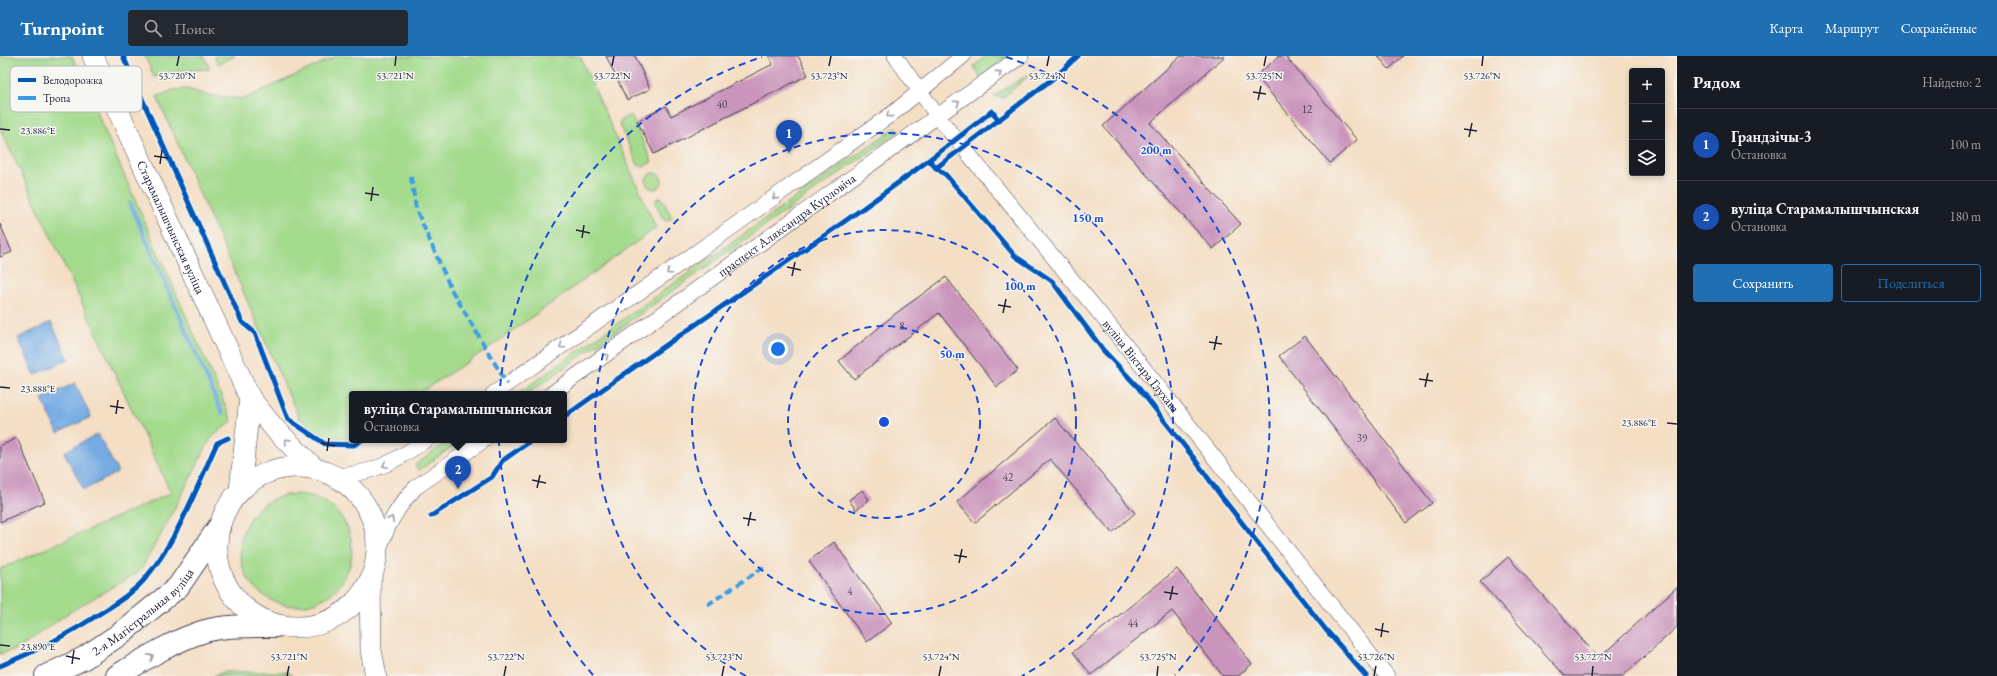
<!DOCTYPE html>
<html lang="ru">
<meta charset="utf-8">
<style>
:root{--surface:#171b24;--page:#242831;--text:#f1f3f6;--muted:#9ea1a6;--line:#363941;--accent:#1f6fb2}
body{margin:0;font-family:"EB Garamond",serif;background:var(--page);color:var(--text)}
.controls{position:absolute;right:12px;top:12px;display:grid;overflow:hidden;border-radius:4px;box-shadow:0 2px 6px #0003}
.controls button{width:36px;height:36px;display:grid;place-items:center;padding:0;border:0;border-bottom:1px solid var(--line);background:var(--surface);color:var(--text);font:20px sans-serif}
.you{position:absolute;left:778px;top:293px;width:14px;height:14px;margin:-10px;border:3px solid #fff;border-radius:50%;background:#1a73e8;box-shadow:0 0 0 6px #1a73e833}
.badge{display:grid;place-items:center;width:26px;height:26px;border-radius:50%;background:var(--accent);color:#fff;font-size:13px;font-weight:700}
.pin{position:absolute;translate:-50% -33px;filter:drop-shadow(0 1px 2px #0008)}
.pin::after{content:'';position:absolute;top:21px;width:14px;height:12px;background:inherit;clip-path:polygon(0 0,100% 0,50% 100%)}
.popup{position:absolute;left:349px;top:335px;width:218px;height:52px;box-sizing:border-box;display:grid;place-content:center;border-radius:4px;background:var(--surface);filter:drop-shadow(0 1px 3px #0005);font-size:13px;white-space:nowrap;color:var(--muted)}
.popup b{font-size:15px;color:var(--text)}
.popup::after{content:'';position:absolute;left:50%;top:100%;margin-left:-8px;border:8px solid transparent;border-top-color:var(--surface)}
.list{margin:0;padding:0;list-style:none}
h2{display:flex;justify-content:space-between;align-items:center;height:52px;margin:0;padding:0 16px;font-size:17px}
h2 small{font-size:13px;font-weight:400;color:var(--muted)}
.list li{display:grid;grid-template-columns:26px 1fr auto;gap:12px;align-items:center;box-sizing:border-box;height:72px;padding:0 16px;border-top:1px solid var(--line)}
.list b{display:block;font-size:15px;white-space:nowrap}
.list p{margin:0;font-size:13px;white-space:nowrap;color:var(--muted)}
.list em{font-size:13px;font-style:normal;color:var(--muted)}
.actions{display:flex;gap:8px;padding:12px 16px}
.actions a{flex:1;padding:9px 0;border:1px solid var(--accent);border-radius:4px;text-align:center;font-size:14px;color:var(--accent)}
.actions .main{background:var(--accent);color:#fff}
.icon{flex:none;width:22px;height:22px;fill:none;stroke:currentColor;stroke-width:2;stroke-linecap:round;stroke-linejoin:round}
.map{position:relative;flex:none;width:1677px;height:620px;overflow:hidden}
header{display:flex;align-items:center;gap:24px;box-sizing:border-box;height:56px;padding:0 20px;background:var(--accent);color:#fff}
header strong{font-size:19px}
nav{display:flex;gap:22px;margin-inline-start:auto;font-size:14px}
.search{width:280px;height:36px;background:var(--page);display:flex;align-items:center;gap:10px;box-sizing:border-box;padding:0 14px;border-radius:4px;color:var(--muted);font-size:15px}
main{display:flex}
aside{flex:1;background:var(--surface)}
.map>svg:first-child{display:block}
</style>
<header>
<strong>Turnpoint</strong>
<div class="search"><svg class="icon" aria-label="search" viewBox="0 0 24 24"><circle cx="10" cy="10" r="6"/><path d="M15 15l6 6"/></svg>Поиск</div>
<nav><a>Карта</a><a>Маршрут</a><a>Сохранённые</a></nav>
</header>
<main>
<div class="map">
<svg width="1677" height="620" viewBox="0 0 1677 620">
<rect width="100%" height="100%" fill="#f6f6f2"/>
<filter id="ink" filterUnits="userSpaceOnUse"><feTurbulence type="fractalNoise" baseFrequency=".025" numOctaves="2"/><feDisplacementMap in="SourceGraphic" scale="8" xChannelSelector="R" yChannelSelector="G"/><feConvolveMatrix kernelMatrix="1 2 1 2 8 2 1 2 1" color-interpolation-filters="sRGB"/></filter>
<filter id="wash" filterUnits="userSpaceOnUse"><feTurbulence type="fractalNoise" baseFrequency=".012" numOctaves="4" result="noise"/><feDisplacementMap in="SourceGraphic" scale="16" xChannelSelector="R" yChannelSelector="G"/><feGaussianBlur stdDeviation="0.9" result="paint"/><feColorMatrix in="noise" values="0 0 0 0 0 0 0 0 0 0 0 0 0 0 0 0 0 1.4 0 .05"/><feComposite in="paint" operator="in"/></filter>
<g filter="url(#wash)">
<rect width="100%" height="100%" fill="#f4dec4"/>
<path fill="#a3da8c" stroke="#627e64" d="M0,0H72L232,365L211,382L165,471L140,515L68,557L20,592L0,598V513L171,437L0,72Z
M145,0H204L210,13L177,15L154,21Z
M214,0H235L218,8Z
M337,0H580L656,172L493,289L418,338H352V383L326,381L299,362L157,41L173,34L187,33L207,39L244,43Z
M986,0H1007L980,22L974,10Z
M1038,12L1002,42L994,40Z
M631,59L652,106L642,111L638,109L619,68L621,64Z
M896,71L899,75L527,338H517Z
M646 125a8 8 0 1 1 16 0a8 8 0 1 1-16 0Z
M661,141L672,162L666,165L663,163L655,146L657,143Z
M450,384H462L419,414L415,409Z
M240 494a56 56 0 1 1 112 0a56 56 0 1 1-112 0Z
M224,616H287L292,620H214Z"/>
<path fill="#75abe3" stroke="#4c668f" d="M51,266L69,303L35,319L18,282Z
M75,327L91,361L58,377L42,343Z
M98,378L118,416L84,434L64,396Z"/>
<g fill="none" stroke-linecap="round" stroke-linejoin="round">
<path stroke="#75abe3" stroke-width="4" d="M130,147L222,357"/>
</g>
<g id="blocks">
<path fill="#ca95bc" d="M606,0H635L650,33L627,44Z
M769,0H798L808,19L654,98L637,65L666,50L671,60L773,8Z
M1181,0H1225L1150,67L1241,168L1213,193L1103,70Z
M1279,0H1285L1357,84L1330,107L1256,20Z
M1378,0H1403L1389,13Z
M0,168L12,196L0,201Z
M946,221L1018,314L997,331L939,257L854,323L839,305L895,258Z
M1305,280L1432,447L1406,467L1279,300Z
M1055,362L1135,457L1112,477L1050,403L975,467L957,446Z
M17,382L45,446L0,466V390Z
M862,434L869,444L856,454L849,444Z
M834,486L892,567L867,586L809,505Z
M1508,501L1599,602L1677,531V571L1623,620H1565L1480,526Z
M1177,513L1252,608L1238,620H1223L1172,555L1091,619L1073,596Z"/>
</g>
</g>
<g filter="url(#ink)">
<use href="#blocks" fill-opacity="0" stroke="#423e50" stroke-width="1"/>
<g fill="none" stroke-linecap="round" stroke-linejoin="round">
<g stroke="#423e50" stroke-width="16">
<g id="street">
<path id="s1" d="M895,0L938,61L1119,281L1387,620"/>
<path d="M493,338L714,184L893,57L963,0"/>
<path id="s2" d="M551,338L1021,0"/>
<path d="M334,420C374,418 394,406 426,384"/>
<path d="M377,499C386,473 396,451 416,431L484,384"/>
</g>
</g>
<g stroke="#423e50" stroke-width="22">
<g id="secondary">
<path id="s3" d="M93,0L250,342L274,372L314,412"/>
<circle cx="297" cy="491" r="80"/>
<path d="M240,434L250,342"/>
<path d="M370,525L371,594L376,620"/>
</g>
</g>
<g stroke="#423e50" stroke-width="24">
<g id="primary">
<path id="s4" d="M46,620L84,602L120,578L178,531L219,471"/>
<path d="M117,620C144,603 175,584 205,575C227,569 253,570 276,570"/>
</g>
</g>
<use href="#street" stroke="#fff" stroke-width="15"/>
<use href="#secondary" stroke="#fff" stroke-width="21"/>
<use href="#primary" stroke="#fff" stroke-width="22"/>
<path stroke="#3c9ce2" stroke-width="4" stroke-dasharray="8 4" stroke-linecap="butt" d="M411,121L416,153L451,233L507,328
M707,549L767,509"/>
<g stroke="#f6f6f2" stroke-width="8">
<path id="cycleway" d="M123,0L242,266L255,277L288,363L325,388L354,389L362,384
M930,105L936,112L946,119L1015,200L1052,225L1103,294L1137,330L1193,401L1221,440L1326,574L1366,620
M936,112L1056,20L1078,0
M564,361C706,258 855,165 992,55L999,65
M431,460L492,421L502,405L532,384
M0,610C37,595 71,577 104,555C118,546 132,537 143,525C177,486 196,433 217,387L228,382"/>
</g>
<use href="#cycleway" stroke="#0057b8" stroke-width="5"/>
</g>
<defs><path id="oneway-chevron" d="M-2-3.5L2.5 0L-2 3.5" fill="none" stroke-width="1.6" stroke-linecap="round" stroke-linejoin="round"/></defs>
<g stroke="#9c9ca7">
<use href="#oneway-chevron" transform="translate(999 17) rotate(-37)"/>
<use href="#oneway-chevron" transform="translate(957 47) rotate(-36)"/>
<use href="#oneway-chevron" transform="translate(889 59) rotate(144)"/>
<use href="#oneway-chevron" transform="translate(775 141) rotate(144)"/>
<use href="#oneway-chevron" transform="translate(669 216) rotate(145)"/>
<use href="#oneway-chevron" transform="translate(562 290) rotate(145)"/>
<use href="#oneway-chevron" transform="translate(606 300) rotate(-36)"/>
<use href="#oneway-chevron" transform="translate(287 385) rotate(-136)"/>
<use href="#oneway-chevron" transform="translate(385 409) rotate(154)"/>
<use href="#oneway-chevron" transform="translate(391 463) rotate(-63)"/>
<use href="#oneway-chevron" transform="translate(151 601) rotate(-29)"/>
</g>
</g>
<path fill="none" stroke="#22223b" stroke-width="1.5" d="M177,10L179,0M395,10L396,0M612,10L614,0M829,10L831,0M1047,10L1049,0M1264,10L1266,0M1482,10L1483,0M1253,36L1266,38M1258,44L1261,30M0,73L10,74M1464,73L1477,75M1469,81L1472,67M154,100L168,102M160,108L162,94M365,137L379,139M371,145L373,131M576,174L590,177M582,182L584,169M787,211L801,214M792,220L795,206M998,249L1011,251M1003,257L1006,243M1209,286L1222,288M1214,294L1217,280M1419,323L1433,325M0,331L10,332M1425,331L1428,317M110,350L124,352M116,358L118,344M1667,367L1677,368M321,387L335,390M327,395L329,382M532,424L546,427M537,432L540,419M743,462L756,464M748,470L751,456M954,499L967,501M959,507L962,493M1164,536L1178,538M1170,544L1173,530M1375,573L1389,576M1381,581L1383,567M0,589L10,590M66,600L80,603M72,608L74,594M287,620L289,610M504,620L506,610M722,620L724,610M939,620L941,610M1157,620L1158,610M1374,620L1376,610M1592,620L1593,610"/>
<g fill="none" stroke="#1d4ed8" stroke-width="2" stroke-dasharray="7 5">
<circle cx="884" cy="366" r="96"/>
<circle cx="884" cy="366" r="192"/>
<path d="M746 620A289 289 0 1 1 1022 620"/>
<path d="M593 619A385 385 0 0 1 762 1M1006 1A385 385 0 0 1 1175 619"/>
</g>
<g text-anchor="middle" dominant-baseline="central" stroke-width="3" stroke-linejoin="round" paint-order="stroke">
<g font-size="11" fill="#4c3f5b">
<text x="722" y="48">40</text>
<text x="1307" y="53">12</text>
<text x="902" y="270">8</text>
<text x="1362" y="382">39</text>
<text x="1008" y="421">42</text>
<text x="850" y="535">4</text>
<text x="1133" y="567">44</text>
</g>
<g font-size="13" fill="#22223b" stroke="#f6f6f2">
<text stroke="none"><textPath href="#s2" startOffset="290">праспект Аляксандра Курловіча</textPath></text>
<text stroke="none"><textPath href="#s3" startOffset="188">Старамалышчынская вуліца</textPath></text>
<text stroke="none"><textPath href="#s1" startOffset="396">вуліца Віктара Глухава</textPath></text>
<text stroke="none"><textPath href="#s4" startOffset="117">2-я Магістральная вуліца</textPath></text>
</g>
</g>
<rect x="10" y="10" width="132" height="46" rx="6" fill="#f6f6f2" stroke="#b6b6bb" stroke-width="1"/>
<rect x="18" y="22" width="18" height="4" fill="#0057b8"/>
<rect x="18" y="40" width="18" height="4" fill="#3c9ce2"/>
<g font-size="11" fill="#22223b">
<text x="43" y="28">Велодорожка</text>
<text x="43" y="46">Тропа</text>
</g>
<g font-size="10" text-anchor="middle" fill="#22223b" stroke="#f6f6f2" stroke-width="3" stroke-linejoin="round" paint-order="stroke">
<text x="177" y="23">53.720°N</text>
<text x="395" y="23">53.721°N</text>
<text x="612" y="23">53.722°N</text>
<text x="829" y="23">53.723°N</text>
<text x="1047" y="23">53.724°N</text>
<text x="1264" y="23">53.725°N</text>
<text x="1482" y="23">53.726°N</text>
<text x="38" y="78">23.886°E</text>
<text x="38" y="336">23.888°E</text>
<text x="1639" y="370">23.886°E</text>
<text x="38" y="594">23.890°E</text>
<text x="289" y="604">53.721°N</text>
<text x="506" y="604">53.722°N</text>
<text x="724" y="604">53.723°N</text>
<text x="941" y="604">53.724°N</text>
<text x="1158" y="604">53.725°N</text>
<text x="1376" y="604">53.726°N</text>
<text x="1593" y="604">53.727°N</text>
</g>
<circle cx="884" cy="366" r="6" fill="#1d4ed8" stroke="#f6f6f2" stroke-width="2"/>
<g font-size="12" text-anchor="middle" font-weight="bold" fill="#1d4ed8" stroke="#f6f6f2" stroke-width="3" stroke-linejoin="round" paint-order="stroke">
<text x="1156" y="98">200 m</text>
<text x="1088" y="166">150 m</text>
<text x="1020" y="234">100 m</text>
<text x="952" y="302">50 m</text>
</g>
</svg>
<div class="controls">
<button>+</button>
<button>−</button>
<button><svg class="icon" aria-label="layers" viewBox="0 0 24 24"><path d="M12 4l9 5-9 5-9-5zM3 14l9 5 9-5"/></svg></button>
</div>
<div class="you"></div>
<div class="pin badge" style="left:789px;top:97px;background:#1a4fb4">1</div>
<div class="pin badge" style="left:458px;top:433px;background:#1a4fb4">2</div>
<div class="popup"><b>вуліца Старамалышчынская</b>Остановка</div>
</div>
<aside>
<h2>Рядом<small>Найдено: 2</small></h2>
<ul class="list">
<li><span class="badge" style="background:#1a4fb4">1</span><div><b>Грандзічы-3</b><p>Остановка</p></div><em>100 m</em></li>
<li><span class="badge" style="background:#1a4fb4">2</span><div><b>вуліца Старамалышчынская</b><p>Остановка</p></div><em>180 m</em></li>
</ul>
<div class="actions"><a class="main">Сохранить</a><a>Поделиться</a></div>
</aside>
</main>
